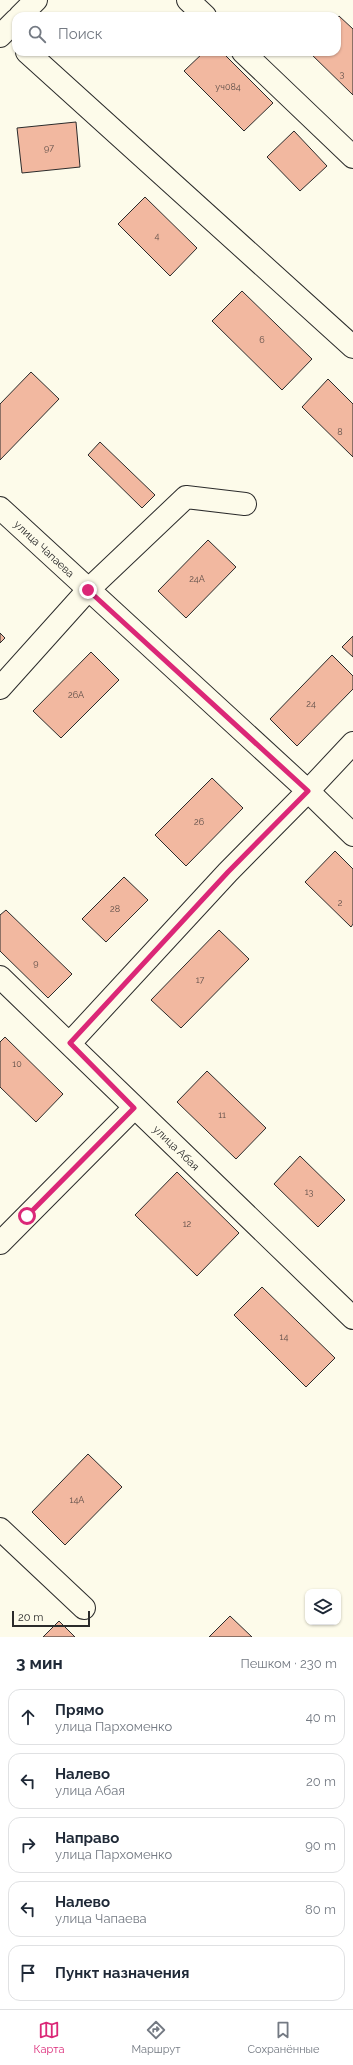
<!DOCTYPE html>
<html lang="ru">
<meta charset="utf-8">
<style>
:root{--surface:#fff;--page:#f6f6f7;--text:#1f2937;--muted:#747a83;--line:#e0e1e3;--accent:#db2777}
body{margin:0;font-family:Raleway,sans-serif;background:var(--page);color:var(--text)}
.controls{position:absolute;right:12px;bottom:12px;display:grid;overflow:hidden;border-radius:8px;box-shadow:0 1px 3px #0004}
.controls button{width:36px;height:36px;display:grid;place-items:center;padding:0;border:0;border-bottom:1px solid var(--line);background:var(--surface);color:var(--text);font:20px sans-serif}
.scale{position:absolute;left:12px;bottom:10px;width:78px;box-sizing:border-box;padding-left:4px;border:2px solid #2b2b2b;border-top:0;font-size:11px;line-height:14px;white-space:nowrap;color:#2b2b2b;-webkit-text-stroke:3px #fdfbea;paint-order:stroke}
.stop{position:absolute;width:12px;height:12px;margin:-9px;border:3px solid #db2777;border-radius:50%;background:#fff}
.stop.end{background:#db2777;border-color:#fff;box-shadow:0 1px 4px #0008}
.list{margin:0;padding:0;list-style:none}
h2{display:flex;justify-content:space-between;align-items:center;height:52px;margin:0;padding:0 16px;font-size:17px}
h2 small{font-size:13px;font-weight:400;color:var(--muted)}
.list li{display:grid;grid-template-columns:26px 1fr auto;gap:12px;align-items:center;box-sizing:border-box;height:56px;margin:0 8px 8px;padding:0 8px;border:1px solid var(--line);border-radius:12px}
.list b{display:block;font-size:15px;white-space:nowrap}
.list p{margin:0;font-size:13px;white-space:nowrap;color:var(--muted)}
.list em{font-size:13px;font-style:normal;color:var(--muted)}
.icon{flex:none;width:22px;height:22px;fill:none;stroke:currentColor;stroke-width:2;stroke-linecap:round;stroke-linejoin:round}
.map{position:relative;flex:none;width:353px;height:1637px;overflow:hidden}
.search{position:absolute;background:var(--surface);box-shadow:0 1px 3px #0004;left:12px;right:12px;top:12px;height:44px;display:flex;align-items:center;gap:10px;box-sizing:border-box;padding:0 14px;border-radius:12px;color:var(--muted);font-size:15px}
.sheet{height:372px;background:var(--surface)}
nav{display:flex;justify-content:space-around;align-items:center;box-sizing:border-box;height:56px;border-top:1px solid var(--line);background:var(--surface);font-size:11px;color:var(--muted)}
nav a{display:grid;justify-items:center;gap:2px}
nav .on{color:var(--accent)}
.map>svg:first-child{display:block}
</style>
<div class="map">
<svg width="353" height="1637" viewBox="0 0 353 1637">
<rect width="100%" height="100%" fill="#fdfbea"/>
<path fill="#f2b8a0" stroke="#2b2b2b" d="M339,16L353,29V95L309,52H337V18Z
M204,52H222L273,103L244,131L184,71Z
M76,122L80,167L22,173L17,128Z
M294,131L327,166L300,191L267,157Z
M145,197L197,248L170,276L118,224Z
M242,291L312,359L282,390L212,321Z
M31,372L59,399L0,460V404Z
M328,379L353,404V457L302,407Z
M100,442L155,495L142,508L88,455Z
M208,540L236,567L186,618L158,591Z
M0,633L5,638L0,643Z
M353,636V657L342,647Z
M91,652L119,680L61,738L33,711Z
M332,655L353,676V689L297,746L270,719Z
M212,778L243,808L186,866L155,835Z
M335,851L353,869V924L351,927L305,882Z
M124,877L148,900L106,942L82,919Z
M6,910L72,974L48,998L0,951V915Z
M219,930L249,959L181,1028L151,1000Z
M5,1037L63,1094L36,1122L0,1087V1042Z
M207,1071L266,1128L236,1159L177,1102Z
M300,1156L345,1200L318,1227L274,1184Z
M177,1172L239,1233L197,1276L135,1215Z
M262,1287L335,1358L306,1387L234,1315Z
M88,1454L122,1487L65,1545L32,1512Z
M230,1616L252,1637H209Z
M59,1621L75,1637H43Z"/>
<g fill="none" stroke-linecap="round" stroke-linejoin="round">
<g stroke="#2b2b2b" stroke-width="24">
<path id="minor" d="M188,0L205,16
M20,16L36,0
M0,36L16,20
M27,52L353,347
M243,52L353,157
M0,508L308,791L353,835
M0,688L88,590L186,497L245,504
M0,977L353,1318
M70,1043L228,872L308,791L353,743
M0,1243L134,1108
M0,1529L84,1608"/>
</g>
<use href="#minor" stroke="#fdfbea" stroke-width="22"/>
</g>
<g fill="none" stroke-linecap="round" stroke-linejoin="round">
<path stroke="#db2777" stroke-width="5" d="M27,1216L134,1108L70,1043L228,872L308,791L88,590"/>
</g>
<g text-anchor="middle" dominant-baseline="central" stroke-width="3" stroke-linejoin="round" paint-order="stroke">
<g font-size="9" fill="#5d4e48">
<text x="342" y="74">3</text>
<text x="228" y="87">уч084</text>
<text x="49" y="148">97</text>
<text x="157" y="236">4</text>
<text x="262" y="340">6</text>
<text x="340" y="432">8</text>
<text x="197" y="579">24А</text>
<text x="76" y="695">26А</text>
<text x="311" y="704">24</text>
<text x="199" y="822">26</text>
<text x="340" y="903">2</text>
<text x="115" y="909">28</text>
<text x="36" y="963">9</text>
<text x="200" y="980">17</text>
<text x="17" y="1064">10</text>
<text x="222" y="1115">11</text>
<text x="309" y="1192">13</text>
<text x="187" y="1224">12</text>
<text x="284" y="1337">14</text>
<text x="77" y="1500">14А</text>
</g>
<g font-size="11" fill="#2b2b2b" stroke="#fdfbea">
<text transform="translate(44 549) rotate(43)">улица Чапаева</text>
<text transform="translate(176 1148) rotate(44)">улица Абая</text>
</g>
</g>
</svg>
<div class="controls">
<button><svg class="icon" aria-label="layers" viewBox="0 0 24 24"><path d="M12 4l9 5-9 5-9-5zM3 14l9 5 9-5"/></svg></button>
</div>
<div class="scale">20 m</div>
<div class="stop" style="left:27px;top:1216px"></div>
<div class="stop end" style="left:88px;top:590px"></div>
<div class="search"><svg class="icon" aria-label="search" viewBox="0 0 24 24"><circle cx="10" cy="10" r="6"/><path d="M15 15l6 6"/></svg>Поиск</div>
</div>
<section class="sheet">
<h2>3 мин<small>Пешком · 230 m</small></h2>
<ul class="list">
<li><svg class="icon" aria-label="ahead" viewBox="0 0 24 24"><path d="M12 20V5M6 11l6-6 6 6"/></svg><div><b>Прямо</b><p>улица Пархоменко</p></div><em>40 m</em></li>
<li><svg class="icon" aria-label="left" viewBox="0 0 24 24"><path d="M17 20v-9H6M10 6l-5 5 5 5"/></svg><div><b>Налево</b><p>улица Абая</p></div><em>20 m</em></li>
<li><svg class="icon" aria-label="right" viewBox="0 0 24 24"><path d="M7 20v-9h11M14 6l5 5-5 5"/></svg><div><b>Направо</b><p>улица Пархоменко</p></div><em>90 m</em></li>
<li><svg class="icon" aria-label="left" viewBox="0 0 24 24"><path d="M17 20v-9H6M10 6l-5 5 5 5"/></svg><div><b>Налево</b><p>улица Чапаева</p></div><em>80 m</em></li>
<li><svg class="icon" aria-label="arrive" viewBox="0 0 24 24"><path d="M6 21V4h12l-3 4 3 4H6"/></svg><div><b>Пункт назначения</b></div></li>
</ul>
</section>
<nav>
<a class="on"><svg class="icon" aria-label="map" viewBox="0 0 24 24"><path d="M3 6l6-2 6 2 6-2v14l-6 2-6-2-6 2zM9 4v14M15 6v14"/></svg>Карта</a>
<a><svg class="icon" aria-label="directions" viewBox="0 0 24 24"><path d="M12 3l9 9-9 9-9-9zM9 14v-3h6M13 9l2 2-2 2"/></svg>Маршрут</a>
<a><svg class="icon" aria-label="saved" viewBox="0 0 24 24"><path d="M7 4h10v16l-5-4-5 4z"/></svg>Сохранённые</a>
</nav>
